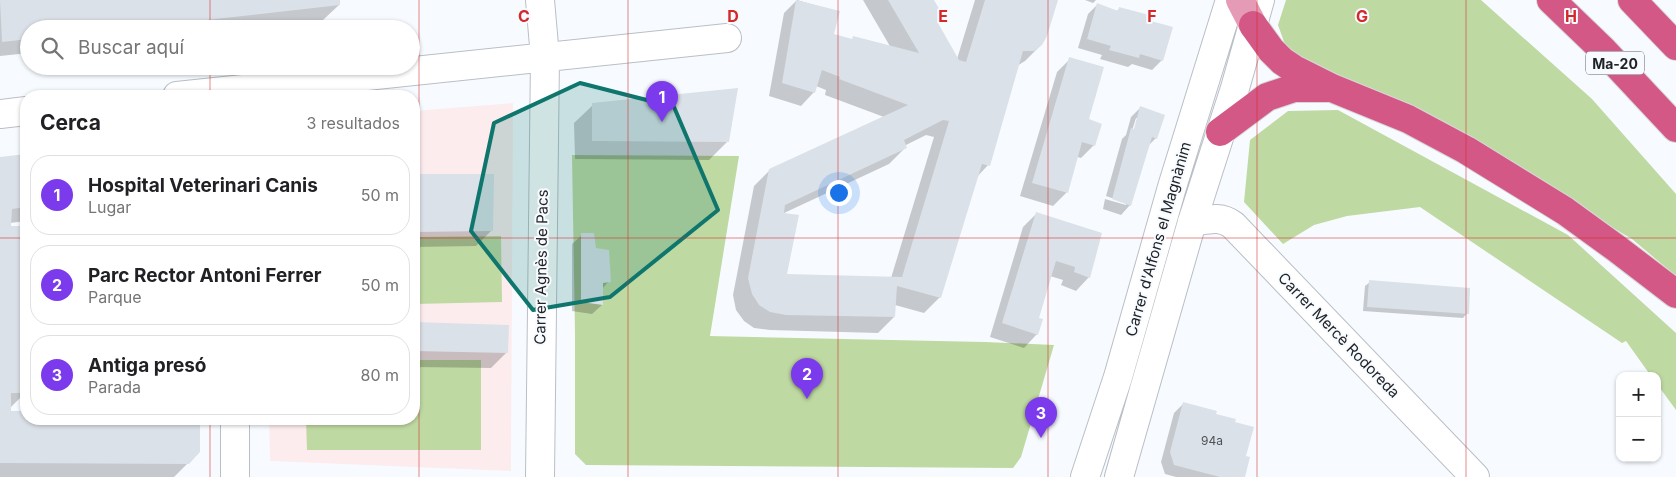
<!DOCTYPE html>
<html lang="es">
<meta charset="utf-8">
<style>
:root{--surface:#fff;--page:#f2f2f2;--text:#202124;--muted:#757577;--line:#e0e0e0;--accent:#7c3aed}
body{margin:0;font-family:Inter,sans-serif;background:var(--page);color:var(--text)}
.controls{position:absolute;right:15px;bottom:15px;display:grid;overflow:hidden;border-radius:10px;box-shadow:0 1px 4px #0004}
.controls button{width:45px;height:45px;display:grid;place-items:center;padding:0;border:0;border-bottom:1px solid var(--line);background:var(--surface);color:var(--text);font:25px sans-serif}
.you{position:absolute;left:838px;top:192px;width:18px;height:18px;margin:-12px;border:4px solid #fff;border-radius:50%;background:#1a73e8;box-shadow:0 0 0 8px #1a73e833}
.badge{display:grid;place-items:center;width:32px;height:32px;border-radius:50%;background:var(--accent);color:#fff;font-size:16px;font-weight:700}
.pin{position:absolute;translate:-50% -41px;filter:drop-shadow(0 1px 2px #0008)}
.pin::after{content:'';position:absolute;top:26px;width:18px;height:15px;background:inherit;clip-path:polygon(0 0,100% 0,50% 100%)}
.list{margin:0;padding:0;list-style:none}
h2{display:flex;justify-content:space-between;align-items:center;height:65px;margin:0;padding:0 20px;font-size:21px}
h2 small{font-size:16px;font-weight:400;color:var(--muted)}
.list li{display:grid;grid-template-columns:32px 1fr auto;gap:15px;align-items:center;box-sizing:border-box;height:80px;margin:0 10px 10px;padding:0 10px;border:1px solid var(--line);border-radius:20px}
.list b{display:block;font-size:19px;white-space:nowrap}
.list p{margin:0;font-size:16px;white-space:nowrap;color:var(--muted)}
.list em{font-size:16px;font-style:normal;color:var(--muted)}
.icon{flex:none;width:28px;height:28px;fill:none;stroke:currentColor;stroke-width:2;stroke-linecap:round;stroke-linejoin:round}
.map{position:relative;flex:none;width:1676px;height:477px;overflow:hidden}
.search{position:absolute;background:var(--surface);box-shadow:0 1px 4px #0004;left:20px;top:20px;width:400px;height:55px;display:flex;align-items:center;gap:12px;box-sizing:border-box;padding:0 18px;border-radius:28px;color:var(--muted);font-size:19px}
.panel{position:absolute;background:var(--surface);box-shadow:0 1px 4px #0004;left:20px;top:90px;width:400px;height:335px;border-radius:20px}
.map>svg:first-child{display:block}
</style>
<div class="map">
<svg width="1676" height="477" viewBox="0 0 1676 477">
<rect width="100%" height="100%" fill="#f7fbff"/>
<path fill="#fcecee" d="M513,103L511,471L270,461L269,419H414V111Z"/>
<path fill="#bfd9a2" d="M1286,0H1481L1592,99L1676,194V276L1632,239L1431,121L1287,50L1278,25Z
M1338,110L1568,235L1676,333V410L1657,384V376H1651L1626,341L1622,343L1420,207L1347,216L1314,225L1283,244L1244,202L1250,140L1288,111Z
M572,155L739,156L710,336L985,342L1054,345L1021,457L1013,468L586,465L575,454V334Z
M501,236L502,302L414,304V237Z
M414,360H481V450H307L306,419H414Z"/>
<path fill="#0003" fill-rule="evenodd" d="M0,0H338L339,5L323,20L247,29H29V53L0,56Z
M797,0L838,12L832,35L891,48L863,0H933L943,18L937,24L957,59L975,0H1056L1041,45L1025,61L1017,66L988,165L977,177L940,297L924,313L895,305L894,317L878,333L770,330L754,328L744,321L736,310L733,295L754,186L770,170L884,117L825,95L826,90L816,86L814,92L801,106L769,96L784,13ZM926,135L934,137L891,278L786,276L782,214L889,164L905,148L904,146Z
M1085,0H1096L1093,3Z
M1097,5L1117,11L1120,8L1150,22L1162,60L1152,70L1132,64L1128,67L1100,59L1102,55L1078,48L1088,14Z
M1070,59L1094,145L1081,158L1077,157L1066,193L1053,206L1020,196L1057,72Z
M593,105L728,141L709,160L575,159L574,123Z
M1141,107L1156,138L1148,146L1130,205L1121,215L1103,209L1105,199L1126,205V203L1106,196L1122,139L1126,135L1131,117ZM1136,118H1138L1133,135L1131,134Z
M26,155V221L10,223V227L25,226L26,227V392L9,409V412H26V419H139V425L145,426V419H199V452L174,477H0V158Z
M414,175H492V230L476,246L414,247Z
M1036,214L1089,277L1076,291L1061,285L1063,280L1050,276L1038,318L1037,334L1024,348L990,337L1023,227Z
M582,235L595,249L609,281L602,289V305L592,314L572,311V244Z
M1370,282L1467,313L1463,318L1363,311L1365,286Z
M414,323L508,326L507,352L491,368L414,367Z
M1184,403L1214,415L1243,477H1176L1165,474L1161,462L1174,413Z"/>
<path fill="#dbe1e8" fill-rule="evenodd" d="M0,0H340V5L126,29H29V39L2,42Z
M796,0L840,11L834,34L852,39L853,36L919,53L888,0H934L945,19L938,23L959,60L966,62L985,0H1058L1047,36L1042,45L1034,51H1023L990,166L982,164L941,298L897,286L895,317L786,315L770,312L759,305L752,294L748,278L769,169L908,105L839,79L840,77L822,70L815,93L782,83ZM943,120L949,121L902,277L787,274L799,215L784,213L785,205L907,148L904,140Z
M1097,3L1118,11L1119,7L1153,16L1151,21L1173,27L1163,61L1140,54L1139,58L1109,50L1111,46L1087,39Z
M1069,57L1104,67L1089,119L1102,124L1095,146L1082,142L1068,193L1032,183Z
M738,88L729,142L592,141V103Z
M1140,106L1165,115L1157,139L1152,137L1131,206L1112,199L1131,128L1134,129Z
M26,154V207L12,209L11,226H26V393H11V411H26V419H140V424H154L160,419H200V452L189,464L0,463V157Z
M414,174H494L493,231L414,232Z
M1036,212L1102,233L1090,278L1074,272L1075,267L1056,261L1039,318L1043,319L1038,335L1002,323Z
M581,233H594L596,248L609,250L611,282L603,283V305L581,302Z
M1369,280L1470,288L1469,314L1367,307Z
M414,322L509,325L508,353L414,351Z
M1183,402L1217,411L1216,414L1236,419L1235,422L1254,427L1246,456L1250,457L1245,477H1220L1174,465L1170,452Z"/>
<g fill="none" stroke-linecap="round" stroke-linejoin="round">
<g stroke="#b9bfc6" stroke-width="30">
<path id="street" d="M177,96L727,38
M0,114L26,111
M1192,222C1207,220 1220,215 1233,225L1475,477
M235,419V477
M540,477L545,57L540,0"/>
</g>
<g stroke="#b9bfc6" stroke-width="30">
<path id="secondary" d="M1085,477L1118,377L1172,187L1230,0
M1119,477L1192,222L1235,88L1260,0"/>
</g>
<g stroke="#d7d7d8" stroke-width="30">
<path id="primary" d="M1240,0L1253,25"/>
</g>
<g stroke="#d7d7d8" stroke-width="30">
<path id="highway" d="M1551,0L1603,50L1676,128
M1632,0L1676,46
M1253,25L1271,50L1282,61L1294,69L1332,88L1408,119L1466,150L1565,211L1616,248L1676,294
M1220,132L1267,97L1294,88H1328"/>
</g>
<use href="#street" stroke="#fff" stroke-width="28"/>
<use href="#secondary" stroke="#fff" stroke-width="28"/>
<use href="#primary" stroke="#e59bb6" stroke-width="28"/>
<use href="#highway" stroke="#d45885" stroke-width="28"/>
</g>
<path fill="#0f766e" fill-opacity="0.2" stroke="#0f766e" stroke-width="4" stroke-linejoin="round" d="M580,83L674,107L718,210L610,297L533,310L471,231L494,123Z"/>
<path fill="none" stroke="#d62828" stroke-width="1" stroke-opacity="0.55" d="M210,0V29M419,0V477M628,0V477M838,0V477M1048,0V477M1257,0V477M1466,0V477M210,66V96M0,238H26M414,238H1676M210,419V477"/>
<g text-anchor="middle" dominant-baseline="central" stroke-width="4" stroke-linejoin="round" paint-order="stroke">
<g font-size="12" fill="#4e5155">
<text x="1212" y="440">94a</text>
</g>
<rect fill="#f7fbff" stroke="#606266" stroke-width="1" x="1586" y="51.5" width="58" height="23" rx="4"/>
<g font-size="14" font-weight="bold" fill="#1f2124">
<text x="1615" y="63">Ma-20</text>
</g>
<g font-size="15" fill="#1f2124" stroke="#f7fbff">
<text transform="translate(1158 239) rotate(-74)">Carrer d'Alfons el Magnànim</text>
<text transform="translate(541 267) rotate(-89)">Carrer Agnès de Pacs</text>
<text transform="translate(1339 335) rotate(46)">Carrer Mercè Rodoreda</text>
</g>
</g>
<g font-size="16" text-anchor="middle" font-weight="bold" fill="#d62828" stroke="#f7fbff" stroke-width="4" stroke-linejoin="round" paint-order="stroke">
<text x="524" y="22">C</text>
<text x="733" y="22">D</text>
<text x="943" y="22">E</text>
<text x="1152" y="22">F</text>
<text x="1362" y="22">G</text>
<text x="1571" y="22">H</text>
</g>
</svg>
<div class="controls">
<button>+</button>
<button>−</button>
</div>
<div class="you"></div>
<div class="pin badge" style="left:662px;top:122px">1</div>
<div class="pin badge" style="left:807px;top:399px">2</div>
<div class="pin badge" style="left:1041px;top:438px">3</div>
<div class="search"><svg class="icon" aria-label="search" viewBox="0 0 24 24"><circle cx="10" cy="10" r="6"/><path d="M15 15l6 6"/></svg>Buscar aquí</div>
<section class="panel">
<h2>Cerca<small>3 resultados</small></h2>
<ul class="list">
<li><span class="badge">1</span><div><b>Hospital Veterinari Canis</b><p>Lugar</p></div><em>50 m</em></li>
<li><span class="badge">2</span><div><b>Parc Rector Antoni Ferrer</b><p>Parque</p></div><em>50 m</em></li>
<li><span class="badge">3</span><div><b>Antiga presó</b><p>Parada</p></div><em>80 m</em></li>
</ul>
</section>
</div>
